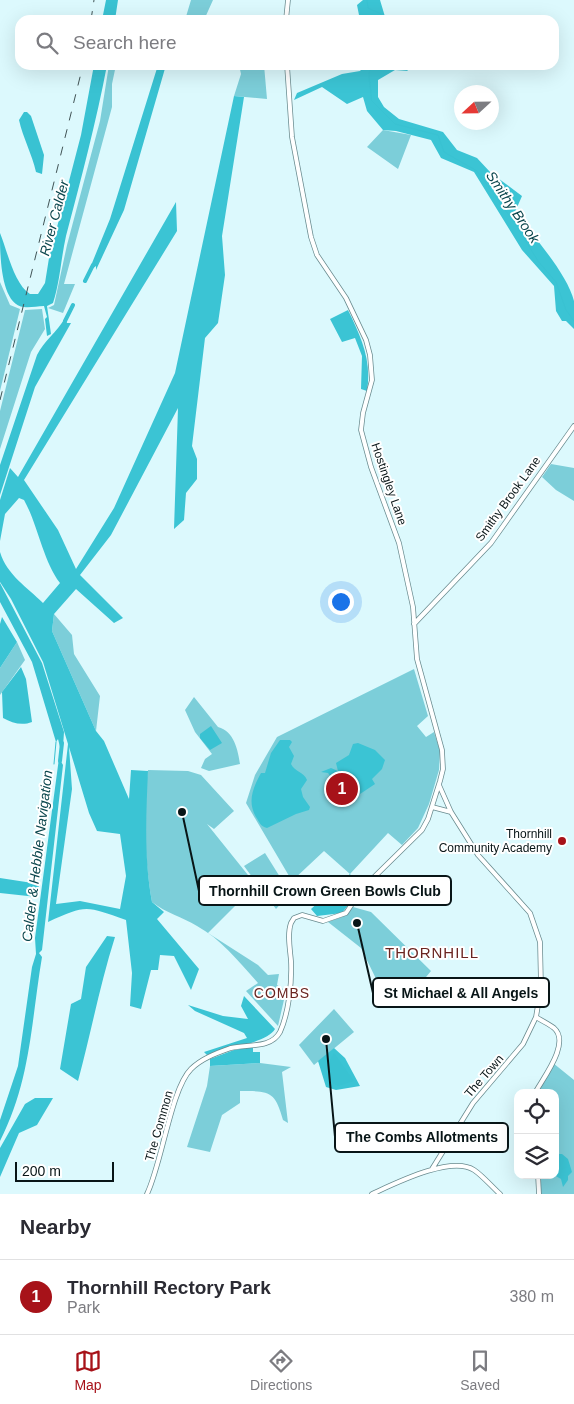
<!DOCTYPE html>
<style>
:root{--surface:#fff;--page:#f2f2f3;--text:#2b2b33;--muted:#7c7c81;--line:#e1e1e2;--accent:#a71219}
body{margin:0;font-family:Helvetica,sans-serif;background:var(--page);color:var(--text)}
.controls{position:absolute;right:15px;bottom:15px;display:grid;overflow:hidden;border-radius:10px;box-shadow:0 5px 20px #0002}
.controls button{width:45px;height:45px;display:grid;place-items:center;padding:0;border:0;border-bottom:1px solid var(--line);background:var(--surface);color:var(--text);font:25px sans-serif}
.compass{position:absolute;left:454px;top:85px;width:45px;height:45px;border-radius:50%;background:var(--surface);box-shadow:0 5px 20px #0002;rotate:248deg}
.scale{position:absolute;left:15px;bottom:12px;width:99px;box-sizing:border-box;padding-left:5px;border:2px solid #081517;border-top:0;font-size:14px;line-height:18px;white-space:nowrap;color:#081517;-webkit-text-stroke:4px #fff;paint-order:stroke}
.you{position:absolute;left:340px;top:601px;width:18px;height:18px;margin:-12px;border:4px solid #fff;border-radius:50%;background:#1a73e8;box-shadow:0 0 0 8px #1a73e833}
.badge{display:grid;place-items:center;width:32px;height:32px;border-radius:50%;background:var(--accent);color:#fff;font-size:16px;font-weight:700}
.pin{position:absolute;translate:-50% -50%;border:2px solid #fff;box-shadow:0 1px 5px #0006}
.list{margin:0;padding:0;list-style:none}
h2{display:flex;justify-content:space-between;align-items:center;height:65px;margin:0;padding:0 20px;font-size:21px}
h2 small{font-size:16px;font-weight:400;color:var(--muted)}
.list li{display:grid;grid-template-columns:32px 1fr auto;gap:15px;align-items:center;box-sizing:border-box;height:75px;padding:0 20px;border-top:1px solid var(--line)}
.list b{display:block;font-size:19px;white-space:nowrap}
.list p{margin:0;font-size:16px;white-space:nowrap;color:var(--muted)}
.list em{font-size:16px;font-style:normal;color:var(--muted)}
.icon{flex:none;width:28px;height:28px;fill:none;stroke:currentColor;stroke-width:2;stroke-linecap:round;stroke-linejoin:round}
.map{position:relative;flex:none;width:574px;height:1194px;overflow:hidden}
.search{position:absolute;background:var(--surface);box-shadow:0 5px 20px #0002;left:15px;right:15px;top:15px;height:55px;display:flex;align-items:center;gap:12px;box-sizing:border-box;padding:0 18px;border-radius:15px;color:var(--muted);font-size:19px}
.sheet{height:140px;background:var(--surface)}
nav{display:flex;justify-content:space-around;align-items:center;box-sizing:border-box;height:70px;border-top:1px solid var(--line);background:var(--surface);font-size:14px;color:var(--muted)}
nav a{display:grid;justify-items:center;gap:2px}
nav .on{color:var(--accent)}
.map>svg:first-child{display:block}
</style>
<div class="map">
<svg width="574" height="1194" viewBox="0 0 574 1194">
<rect width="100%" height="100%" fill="#dcf9fd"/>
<path fill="#7cced9" d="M191,0H213L204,20H185Z
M109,65H116L112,84V107L64,284H75L63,313L48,308L54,305L67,245L100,121Z
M239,65H264L267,99L234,96L241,74Z
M383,130L411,135L398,169L367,147Z
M0,282L10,305L20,309L0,391Z
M42,309L45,329L31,352L0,449V411L25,310Z
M551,464L574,468V501L556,490L542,477Z
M54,614L72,635L74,654L100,696L96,731L52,631Z
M17,642L25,660L0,695V668Z
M414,669L428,716L417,726L426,737L434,732L440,751L439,770L429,804L418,828L402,845L388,833L350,874L324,851L292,881L246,803L255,775L277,737Z
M194,697L218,727C234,731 238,750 240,764L209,771L201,768L205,759L212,754L195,732L185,710Z
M148,770L188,771L201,775L234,811L214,829L207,824L256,885L208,933L258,965L268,975L279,974L277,985L286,991L278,1026L246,991L258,983C240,963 221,939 197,926C182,917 166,913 152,902C145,863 142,809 148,770Z
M265,853L290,893L276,909L244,866Z
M353,907L371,912L431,971L402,1006L381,989L361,948L328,922L342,917Z
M334,1009L354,1032L314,1065L299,1045Z
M260,1063L291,1067L282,1072L288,1123L283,1120C275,1091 270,1091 240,1091V1103L222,1115L210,1152L187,1147L207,1086L210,1066Z
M553,1063L574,1080V1194H539L538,1175H555V1093H535Z"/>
<path fill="#3bc4d4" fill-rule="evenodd" d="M363,0H380L386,20H360L357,5Z
M365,65H403L408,71L395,70L378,80V97L384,107L399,119L443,132L457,150L477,158L491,173L522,196L515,212C533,236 567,273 574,301C574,310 574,320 574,329L566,321H562L556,311L554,286L522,250L474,172L441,158L431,140L396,131L383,130L367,111L363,97L347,104L322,87L294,100L297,93L342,74L360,71Z
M234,96L244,97L222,236L225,275L218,323L205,338L192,446L197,459V479L186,493L184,520L174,529L178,408L111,535L80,575L123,618L114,623L76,589L54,614L52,631L96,731L104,741L129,799L131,770L148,771C146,816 144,859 152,902L164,912L157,919L199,969L191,990L174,956L160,955L158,970H151L141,1009L130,1006L132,973L126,920C86,906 87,904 48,922L68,744L43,662L11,599L0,582V552C7,575 27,587 43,603L60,583C43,561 38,525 24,500L19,498L5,514L0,541V500L10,468L18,477L176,202L177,231L24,480L58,530L76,569L114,508L175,373ZM69,747L89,813L97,831L120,834L126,876L120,909L80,901L56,904L72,789Z
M348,310C361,337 372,360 367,391L361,389L362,356L355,338L342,342L330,319Z
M2,617L17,642L0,668V624Z
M280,740H290L292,742L289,747L294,756L291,764C295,772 304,772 307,780L301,789L303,797L310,807L309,810L296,814L267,828C260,826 260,823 256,817C247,801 253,788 261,773H265L271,753Z
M358,743L375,750L385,760L382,769L372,779L375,784L360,794L356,793L349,786L340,789L328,773L321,772L331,768L338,771L336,763L349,755L353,744Z
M350,874L359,891L342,913L317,916L311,909Z
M0,878L39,884L37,897L0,893Z
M107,936L115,937C100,984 91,1033 78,1081L60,1069L71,1004L81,999L86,967Z
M244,996L275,1029C267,1043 224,1049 207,1055L204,1052L247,1038L244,1033L195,1011L188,1005L223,1016L248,1019L241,1006Z
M253,1047V1052H260V1063L210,1066V1059L234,1050Z
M334,1048L345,1058L360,1086L336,1090L326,1087L318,1061Z
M35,1098H53L37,1125L19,1133L0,1177V1148L25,1104Z
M555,1154H562L568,1159L572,1172L568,1176V1180L563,1187L561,1179L554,1175Z"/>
<path fill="#39c2d2" d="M106,0H118L115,20H102Z
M94,65H107C96,123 81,179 66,236C61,258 60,282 53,303L47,306L51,334L47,336L45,319L47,317L44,306C37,306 30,308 24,307C0,305 0,252 0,233C7,250 14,284 30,294H38L45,283L49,258L81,135Z
M158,65H166L124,210L96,270V266L92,269L90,268L110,219Z
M24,112H27L31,116L44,155L42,174L36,172C32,154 23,138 19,120Z
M65,318L67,323H71L35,387L0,495V465L37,355C44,341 57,332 65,318Z
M0,583L42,663L64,732L63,747H60L58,739L56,742L32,662L0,602Z
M21,667L26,679L32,722C22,726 12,723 3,718L2,692Z
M211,726L222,743L210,750L200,738V734Z
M59,758L63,765L42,950L39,953L42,957C31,1022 31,1080 0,1141V1120L18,1066L32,967L36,954L35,938Z
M334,1053L354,1081L338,1086L330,1082L327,1065Z"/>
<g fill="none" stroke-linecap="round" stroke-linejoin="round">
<path stroke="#39c2d2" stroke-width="1" d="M367,0L368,8L381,14V20
M371,65C366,77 372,87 371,100L395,124L438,135L444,152L477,171L516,225L538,261L556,282L566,310L574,321
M54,764L56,742"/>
<path stroke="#39c2d2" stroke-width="4" d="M85,281L93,265
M65,321L73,305
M60,761L62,743"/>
<g stroke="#698b8f" stroke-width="5.5">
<path id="secondary" d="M286,20L288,0
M414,624L491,543L574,426
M432,807L451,812
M535,1093C543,1078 571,1043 554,1028C549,1024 542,1021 536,1017
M432,1169L473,1103L523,1044L536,1017L541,987L540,942L530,913L478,855L451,812L439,785
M538,1175L539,1194
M147,1194C162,1163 171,1089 191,1069C202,1058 217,1053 231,1048C247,1044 271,1049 280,1032C289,1012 292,982 291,961C290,949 287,934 291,923L294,918L302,915L323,921L346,913L362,889L422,830L428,819L440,781L443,769L442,750L417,659L413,607L399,543L371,467L361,430L363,413L372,380L370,355L366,340L346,298L317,255L311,237L292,137L287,65
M372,1194C394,1184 451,1155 474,1170C483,1176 492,1187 500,1194"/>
</g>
<use href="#secondary" stroke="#fff" stroke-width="4"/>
<path stroke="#415355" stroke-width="1" stroke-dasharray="9 9" stroke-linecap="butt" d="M91,20L94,0
M0,400L83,65"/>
</g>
<circle fill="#a71219" stroke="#fff" stroke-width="2" cx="562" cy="841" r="5"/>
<g text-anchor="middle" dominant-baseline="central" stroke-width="4" stroke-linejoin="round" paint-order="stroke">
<g font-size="12" fill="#081517" stroke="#fff">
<text transform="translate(389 484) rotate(71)">Hostingley Lane</text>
<text transform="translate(508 499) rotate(-54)">Smithy Brook Lane</text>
<text transform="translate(484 1076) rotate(-49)">The Town</text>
<text transform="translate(159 1126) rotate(-74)">The Common</text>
</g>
<g font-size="12" fill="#081517" stroke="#fff" text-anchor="end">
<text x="552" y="834">Thornhill<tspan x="552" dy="14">Community Academy</tspan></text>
</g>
<g font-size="14" font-style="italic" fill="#0a464d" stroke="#fff">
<text transform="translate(513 207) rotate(56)">Smithy Brook</text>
<text transform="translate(54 218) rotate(-75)">River Calder</text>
<text transform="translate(37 856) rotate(-83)">Calder &amp; Hebble Navigation</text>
</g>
<g font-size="14" letter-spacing="1" fill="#6a2521" stroke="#fff">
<text x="282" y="993">COMBS</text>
</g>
<g font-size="15" letter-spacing="1" fill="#6a2521" stroke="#fff">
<text x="432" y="952">THORNHILL</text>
</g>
</g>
<path fill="none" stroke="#081517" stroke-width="2" d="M182 812L199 891M357 923L373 993M326 1039L335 1137"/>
<g fill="#081517" stroke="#fff" stroke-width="2">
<circle cx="182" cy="812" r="5"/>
<circle cx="357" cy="923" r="5"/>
<circle cx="326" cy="1039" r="5"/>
</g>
<g fill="#fff" stroke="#081517" stroke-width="2">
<rect x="199" y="876" width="252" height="29" rx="5"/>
<rect x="373" y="978" width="176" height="29" rx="5"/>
<rect x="335" y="1123" width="173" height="29" rx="5"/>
</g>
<g font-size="14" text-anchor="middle" font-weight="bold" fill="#081517">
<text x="325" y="896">Thornhill Crown Green Bowls Club</text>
<text x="461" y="998">St Michael &amp; All Angels</text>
<text x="422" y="1142">The Combs Allotments</text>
</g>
</svg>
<div class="controls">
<button><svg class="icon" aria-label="locate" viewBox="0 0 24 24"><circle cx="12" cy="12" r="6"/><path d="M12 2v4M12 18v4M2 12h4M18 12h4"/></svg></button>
<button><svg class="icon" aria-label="layers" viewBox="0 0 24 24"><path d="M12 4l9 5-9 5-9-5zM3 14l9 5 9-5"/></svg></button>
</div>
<svg class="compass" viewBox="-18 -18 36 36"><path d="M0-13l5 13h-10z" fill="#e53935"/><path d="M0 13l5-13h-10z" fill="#7c7c81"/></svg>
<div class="scale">200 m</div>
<div class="you"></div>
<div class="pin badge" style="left:342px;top:789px">1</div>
<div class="search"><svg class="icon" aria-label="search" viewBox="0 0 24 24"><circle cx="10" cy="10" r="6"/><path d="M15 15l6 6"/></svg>Search here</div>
</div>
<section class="sheet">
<h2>Nearby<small></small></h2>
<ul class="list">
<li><span class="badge">1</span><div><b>Thornhill Rectory Park</b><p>Park</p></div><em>380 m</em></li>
</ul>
</section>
<nav>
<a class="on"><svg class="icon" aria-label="map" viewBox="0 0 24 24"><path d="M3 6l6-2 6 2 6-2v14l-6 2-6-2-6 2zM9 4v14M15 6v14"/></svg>Map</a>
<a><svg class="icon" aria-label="directions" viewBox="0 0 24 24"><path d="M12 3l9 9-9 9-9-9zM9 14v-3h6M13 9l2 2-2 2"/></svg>Directions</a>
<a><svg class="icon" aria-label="saved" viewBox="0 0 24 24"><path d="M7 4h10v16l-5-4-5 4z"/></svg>Saved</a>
</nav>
